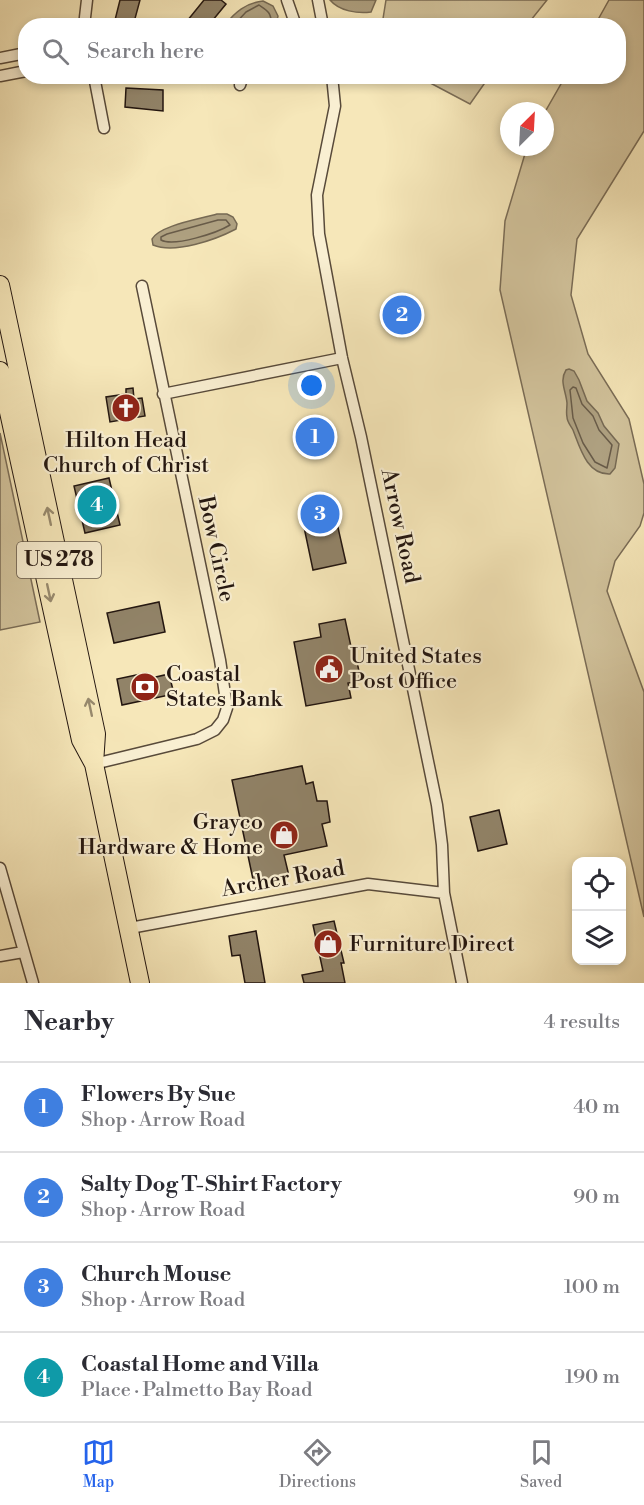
<!DOCTYPE html>
<meta charset="utf-8">
<style>
:root{--surface:#fff;--page:#f7f7f7;--text:#2b2b33;--muted:#7c7c81;--line:#e1e1e2;--accent:#2563eb}
body{margin:0;font-family:"Libre Bodoni",serif;background:var(--page);color:var(--text)}
.controls{position:absolute;right:18px;bottom:18px;display:grid;overflow:hidden;border-radius:12px;box-shadow:0 3px 9px #0003}
.controls button{width:54px;height:54px;display:grid;place-items:center;padding:0;border:0;border-bottom:2px solid var(--line);background:var(--surface);color:var(--text);font:30px sans-serif}
.compass{position:absolute;left:500px;top:102px;width:54px;height:54px;border-radius:50%;background:var(--surface);box-shadow:0 3px 9px #0003;rotate:24deg}
.you{position:absolute;left:312px;top:386px;width:21px;height:21px;margin:-15px;border:4px solid #fff;border-radius:50%;background:#1a73e8;box-shadow:0 0 0 9px #1a73e833}
.badge{display:grid;place-items:center;width:39px;height:39px;border-radius:50%;background:var(--accent);color:#fff;font-size:20px;font-weight:700}
.pin{position:absolute;translate:-50% -50%;border:3px solid #fff;box-shadow:0 2px 6px #0006}
.list{margin:0;padding:0;list-style:none}
h2{display:flex;justify-content:space-between;align-items:center;height:78px;margin:0;padding:0 24px;font-size:26px}
h2 small{font-size:20px;font-weight:400;color:var(--muted)}
.list li{display:grid;grid-template-columns:39px 1fr auto;gap:18px;align-items:center;box-sizing:border-box;height:90px;padding:0 24px;border-top:2px solid var(--line)}
.list b{display:block;font-size:22px;white-space:nowrap}
.list p{margin:0;font-size:20px;white-space:nowrap;color:var(--muted)}
.list em{font-size:20px;font-style:normal;color:var(--muted)}
.icon{flex:none;width:33px;height:33px;fill:none;stroke:currentColor;stroke-width:2;stroke-linecap:round;stroke-linejoin:round}
.map{position:relative;flex:none;width:644px;height:983px;overflow:hidden}
.search{position:absolute;background:var(--surface);box-shadow:0 3px 9px #0003;left:18px;right:18px;top:18px;height:66px;display:flex;align-items:center;gap:15px;box-sizing:border-box;padding:0 21px;border-radius:24px;color:var(--muted);font-size:22px}
.sheet{height:438px;background:var(--surface)}
nav{display:flex;justify-content:space-around;align-items:center;box-sizing:border-box;height:84px;border-top:2px solid var(--line);background:var(--surface);font-size:16px;color:var(--muted)}
nav a{display:grid;justify-items:center;gap:3px}
nav .on{color:var(--accent)}
.map>svg:first-child{display:block}
</style>
<div class="map">
<svg width="644" height="983" viewBox="0 0 644 983">
<rect width="100%" height="100%" fill="#f6e7b9"/>
<filter id="stains"><feTurbulence type="fractalNoise" baseFrequency=".00333" numOctaves="4"/><feColorMatrix values="0 0 0 0 .2 0 0 0 0 .09 0 0 0 0 .02 0 0 0 .5 -.17"/></filter>
<radialGradient id="worn" r=".72"><stop offset=".6" stop-color="#630" stop-opacity="0"/><stop offset="1" stop-color="#630" stop-opacity=".3"/></radialGradient>
<path fill="#d2c39c" stroke="#7a6c56" stroke-width="1.5" d="M386,0H547L527,25H382Z
M609,0H644V131L577,239L571,295L588,354L629,419L644,484V513L640,526L615,561L607,591L644,692V917L500,290L505,221L527,147H545V112L565,77L618,76V26L595,25Z
M419,77H489L470,104Z
M0,433L40,622L0,630Z"/>
<path fill="#aea080" stroke="#766953" stroke-width="1.5" d="M330,0H376L371,12C358,14 339,11 330,0Z
M263,1L273,6L278,16L276,25H225C235,12 246,3 263,1Z
M217,214H227L233,217L237,224L236,229C215,240 175,254 153,245L152,239C160,225 201,219 217,214Z
M569,369L574,371L579,380L587,401L598,413L604,426L619,444L615,468L610,474C587,475 580,448 573,430C571,426 567,422 567,417C566,413 567,408 567,403C566,391 559,381 566,370Z"/>
<g fill="none" stroke-linecap="round" stroke-linejoin="round">
<path stroke="#685b48" stroke-width="1.5" d="M233,26L246,12L259,5C268,11 272,13 271,26
M218,220H226L230,225C217,233 174,247 161,240V237L167,234Z
M573,387L576,388L582,404L593,416L599,430L612,445L607,468L595,462L583,443L573,418L570,390Z"/>
</g>
<path fill="#918368" stroke="#231610" stroke-width="1.5" d="M120,0H140L133,26L114,24Z
M204,0H221L226,4L208,26H183Z
M126,88L163,90V111L125,107Z
M133,388L134,399L142,398L145,416L110,422L106,397L126,394V389Z
M109,478L120,525L85,533L74,486Z
M332,501L346,563L313,570L300,508Z
M159,602L165,632L114,643L107,613Z
M345,619L353,656L356,657L361,681L348,683L351,698L306,706L294,642L321,637L319,624Z
M146,673L147,679L169,674L174,694L122,705L117,679Z
M302,766L306,784L313,782L317,801H327L330,822L322,824L327,846L284,855L289,876L254,884L232,780Z
M499,810L507,844L478,851L470,817Z
M334,921L344,963H341L345,983H304L302,975L323,971L313,925Z
M256,931L265,983H245L240,955L232,956L229,936Z"/>
<g fill="none" stroke-linecap="round" stroke-linejoin="round">
<g stroke="#584a3a" stroke-width="13">
<path id="minor" d="M287,0L296,26
M318,0L323,26
M84,26L87,0
M0,58L26,53
M0,76L26,71
M94,76L104,128
M332,76L335,106L317,195L319,234L342,358L361,437L437,805L442,845L444,893L462,983
M240,85L243,76
M163,394L342,358
M94,764L197,739L215,730L223,720L227,708L220,660L142,286
M0,868L33,983
M130,928L368,884L444,893
M0,956L23,952"/>
</g>
<g stroke="#231610" stroke-width="20">
<path id="trunk" d="M0,285L96,734L94,764
M0,371L81,740L94,764L140,983"/>
</g>
<use href="#minor" stroke="#f9efd2" stroke-width="10"/>
<use href="#trunk" stroke="#f6e7b9" stroke-width="18"/>
</g>
<defs><path id="oneway-shaft" d="M-6 0H5M1.5-3L5.5 0L1.5 3" fill="none" stroke-width="1.6" stroke-linecap="round" stroke-linejoin="round" transform="scale(1.5)"/></defs>
<g stroke="#97896d">
<use href="#oneway-shaft" transform="translate(49 516) rotate(-102)"/>
<use href="#oneway-shaft" transform="translate(49 593) rotate(78)"/>
<use href="#oneway-shaft" transform="translate(90 707) rotate(-102)"/>
</g>
<defs>
<g id="church-disc" transform="scale(1.5)"><circle r="9.5" fill="#8f2418" stroke="#f9efd2"/><path d="M-1.2-6h2.4v3.5h3.3v2.4h-3.3V6h-2.4V-.1h-3.3v-2.4h3.3Z" fill="#fff"/></g>
<g id="civic-disc" transform="scale(1.5)"><circle r="9.5" fill="#8f2418" stroke="#f9efd2"/><path d="M-.6-6.5H3V-4.5H.6V-3L4-1V1h2V6H-6V1h2V-1L-.6-3ZM-1.2 2.5V6h2.4V2.5Z" fill="#fff"/></g>
<g id="bank-disc" transform="scale(1.5)"><circle r="9.5" fill="#8f2418" stroke="#f9efd2"/><path d="M-6-4H6V4H-6ZM0-2.3a2.3 2.3 0 1 0 0 4.6a2.3 2.3 0 1 0 0-4.6Z" fill="#fff"/></g>
<g id="shop-disc" transform="scale(1.5)"><circle r="9.5" fill="#8f2418" stroke="#f9efd2"/><path d="M-5-2.5h2.3a2.7 3.5 0 0 1 5.4 0H5L5.5 6h-11ZM-1.5-2.5h3a1.5 2.3 0 0 0-3 0Z" fill="#fff"/></g>
</defs>
<g fill-rule="evenodd">
<use href="#church-disc" x="126" y="408"/>
<use href="#civic-disc" x="329" y="669"/>
<use href="#bank-disc" x="145" y="687"/>
<use href="#shop-disc" x="284" y="835"/>
<use href="#shop-disc" x="328" y="944"/>
</g>
<g text-anchor="middle" dominant-baseline="central" stroke-width="4.5" stroke-linejoin="round" paint-order="stroke">
<rect fill="#f9efd2" stroke="#63574a" stroke-width="1.5" x="17" y="542" width="84" height="36" rx="4.5"/>
<g font-size="21" font-weight="bold" fill="#231610">
<text x="59" y="560">US 278</text>
</g>
<g font-size="22" fill="#231610" stroke="#f9efd2" text-anchor="start">
<text x="126" y="440" text-anchor="middle">Hilton Head<tspan x="126" dy="25">Church of Christ</tspan></text>
<text x="350" y="656">United States<tspan x="350" dy="25">Post Office</tspan></text>
<text x="166" y="674">Coastal<tspan x="166" dy="25">States Bank</tspan></text>
<text x="263" y="822" text-anchor="end">Grayco<tspan x="263" dy="25">Hardware &amp; Home</tspan></text>
<text x="349" y="944">Furniture Direct</text>
</g>
<g font-size="22" fill="#231610" stroke="#f9efd2">
<text transform="translate(400 526) rotate(78)">Arrow Road</text>
<text transform="translate(216 549) rotate(78)">Bow Circle</text>
<text transform="translate(283 879) rotate(-10)">Archer Road</text>
</g>
</g>
<rect width="100%" height="100%" filter="url(#stains)"/>
<rect width="100%" height="100%" fill="url(#worn)"/>
</svg>
<div class="controls">
<button><svg class="icon" aria-label="locate" viewBox="0 0 24 24"><circle cx="12" cy="12" r="6"/><path d="M12 2v4M12 18v4M2 12h4M18 12h4"/></svg></button>
<button><svg class="icon" aria-label="layers" viewBox="0 0 24 24"><path d="M12 4l9 5-9 5-9-5zM3 14l9 5 9-5"/></svg></button>
</div>
<svg class="compass" viewBox="-18 -18 36 36"><path d="M0-13l5 13h-10z" fill="#e53935"/><path d="M0 13l5-13h-10z" fill="#7c7c81"/></svg>
<div class="you"></div>
<div class="pin badge" style="left:315px;top:437px;background:#3f7fe0">1</div>
<div class="pin badge" style="left:402px;top:315px;background:#3f7fe0">2</div>
<div class="pin badge" style="left:320px;top:514px;background:#3f7fe0">3</div>
<div class="pin badge" style="left:97px;top:505px;background:#0f9aa8">4</div>
<div class="search"><svg class="icon" aria-label="search" viewBox="0 0 24 24"><circle cx="10" cy="10" r="6"/><path d="M15 15l6 6"/></svg>Search here</div>
</div>
<section class="sheet">
<h2>Nearby<small>4 results</small></h2>
<ul class="list">
<li><span class="badge" style="background:#3f7fe0">1</span><div><b>Flowers By Sue</b><p>Shop · Arrow Road</p></div><em>40 m</em></li>
<li><span class="badge" style="background:#3f7fe0">2</span><div><b>Salty Dog T-Shirt Factory</b><p>Shop · Arrow Road</p></div><em>90 m</em></li>
<li><span class="badge" style="background:#3f7fe0">3</span><div><b>Church Mouse</b><p>Shop · Arrow Road</p></div><em>100 m</em></li>
<li><span class="badge" style="background:#0f9aa8">4</span><div><b>Coastal Home and Villa</b><p>Place · Palmetto Bay Road</p></div><em>190 m</em></li>
</ul>
</section>
<nav>
<a class="on"><svg class="icon" aria-label="map" viewBox="0 0 24 24"><path d="M3 6l6-2 6 2 6-2v14l-6 2-6-2-6 2zM9 4v14M15 6v14"/></svg>Map</a>
<a><svg class="icon" aria-label="directions" viewBox="0 0 24 24"><path d="M12 3l9 9-9 9-9-9zM9 14v-3h6M13 9l2 2-2 2"/></svg>Directions</a>
<a><svg class="icon" aria-label="saved" viewBox="0 0 24 24"><path d="M7 4h10v16l-5-4-5 4z"/></svg>Saved</a>
</nav>
